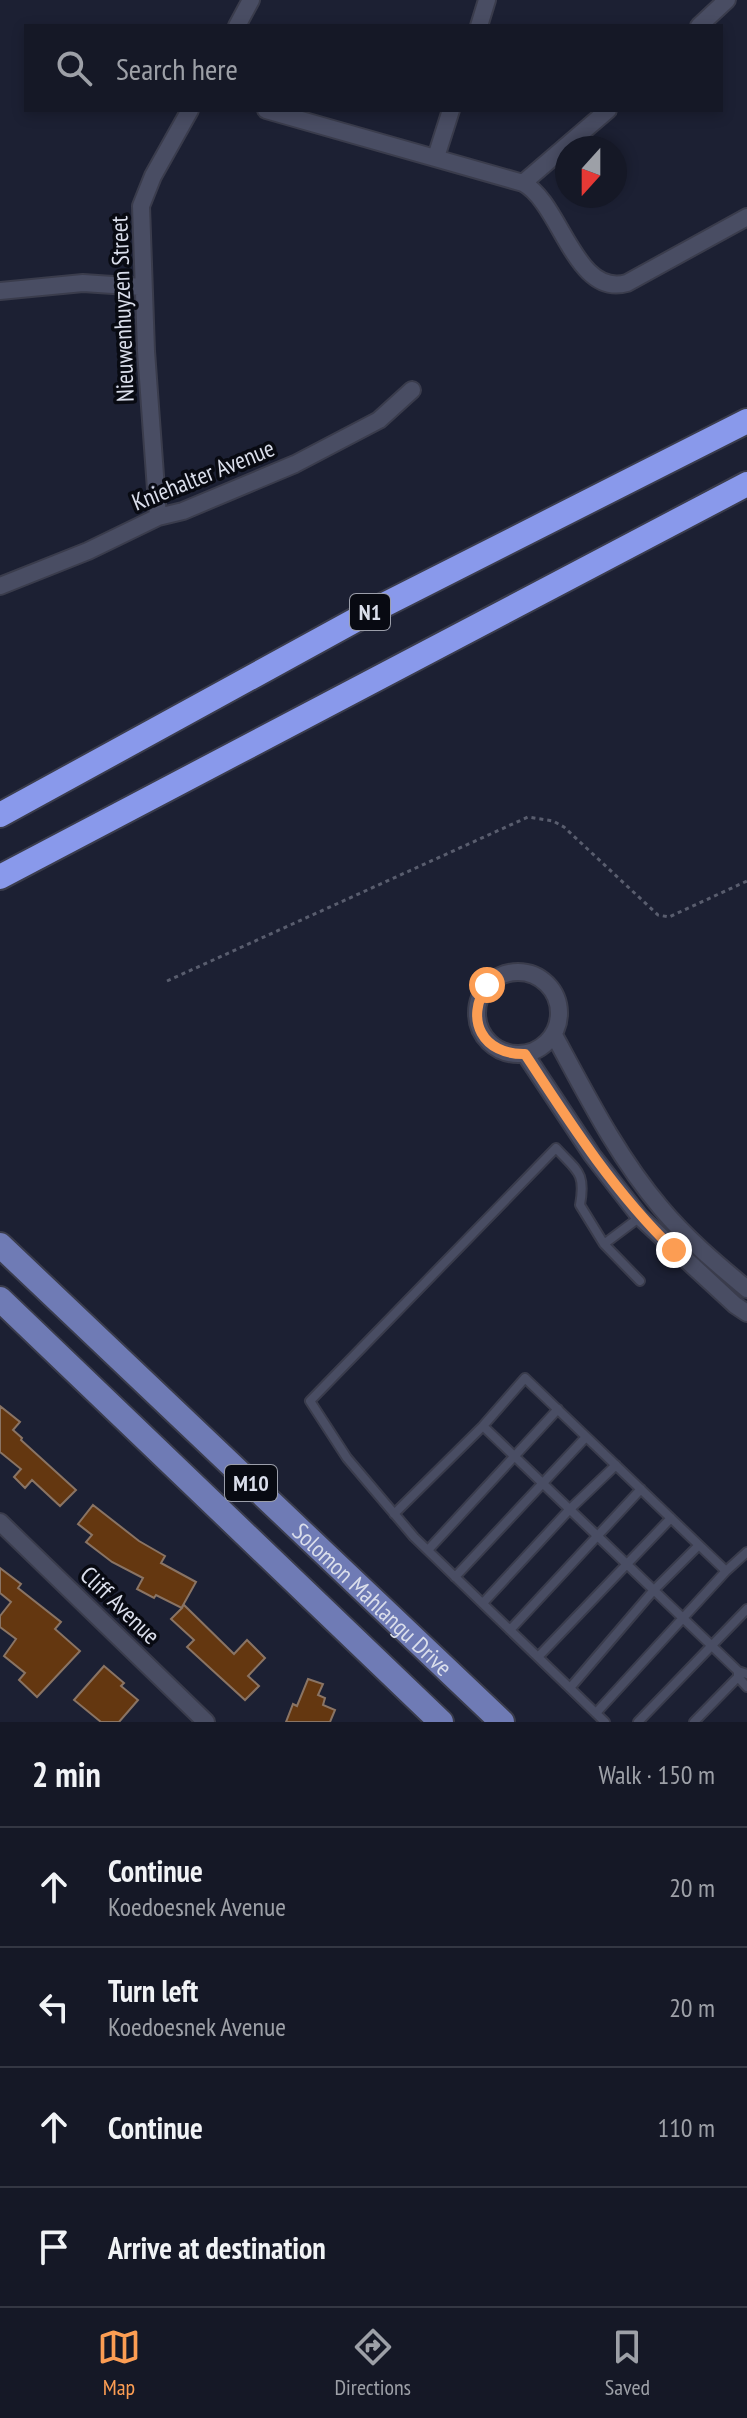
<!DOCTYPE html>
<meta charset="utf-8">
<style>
:root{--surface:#151826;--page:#1e212e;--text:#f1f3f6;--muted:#9da0a7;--line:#343743;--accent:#fc9d53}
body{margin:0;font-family:"PT Sans Narrow",sans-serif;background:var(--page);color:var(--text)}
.compass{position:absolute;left:555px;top:136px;width:72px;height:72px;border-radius:50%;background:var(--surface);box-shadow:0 4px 12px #0003;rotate:201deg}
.stop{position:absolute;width:24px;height:24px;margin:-18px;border:6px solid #fc9d53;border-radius:50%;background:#fff}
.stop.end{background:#fc9d53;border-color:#fff;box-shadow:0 2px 8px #0008}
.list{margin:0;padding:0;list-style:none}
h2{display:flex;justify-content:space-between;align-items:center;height:104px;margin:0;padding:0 32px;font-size:34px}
h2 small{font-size:26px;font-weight:400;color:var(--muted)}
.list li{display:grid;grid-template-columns:52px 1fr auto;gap:24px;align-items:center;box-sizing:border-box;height:120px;padding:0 32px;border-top:2px solid var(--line)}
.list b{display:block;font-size:30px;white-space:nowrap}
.list p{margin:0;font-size:26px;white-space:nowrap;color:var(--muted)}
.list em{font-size:26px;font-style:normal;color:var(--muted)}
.icon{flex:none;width:44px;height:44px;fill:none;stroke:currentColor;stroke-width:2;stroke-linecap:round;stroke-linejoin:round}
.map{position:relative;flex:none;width:747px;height:1722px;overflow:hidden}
.search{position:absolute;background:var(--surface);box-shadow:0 4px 12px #0003;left:24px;right:24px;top:24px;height:88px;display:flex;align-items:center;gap:20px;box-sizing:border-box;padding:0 28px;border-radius:0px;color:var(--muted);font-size:30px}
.sheet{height:584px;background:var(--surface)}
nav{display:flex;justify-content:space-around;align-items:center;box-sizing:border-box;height:112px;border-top:2px solid var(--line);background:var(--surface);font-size:22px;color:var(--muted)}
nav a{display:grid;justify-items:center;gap:4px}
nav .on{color:var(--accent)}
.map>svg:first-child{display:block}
</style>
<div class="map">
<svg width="747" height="1722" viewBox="0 0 747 1722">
<rect width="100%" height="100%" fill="#1c2033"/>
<path fill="#643710" stroke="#8a7464" stroke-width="2" d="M0,1406L20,1422L13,1430L22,1438L21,1440L76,1490L60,1506L32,1480L25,1488L14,1477L21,1469L0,1452Z
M93,1505L139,1541L165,1556L161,1563L196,1582L182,1607L184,1605L234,1654L247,1640L265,1658L248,1676L259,1686L245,1700L187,1647L194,1640L171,1619L182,1608L156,1595L154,1598L137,1589L143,1578L112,1562L86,1542L92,1535L78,1524Z
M0,1568L21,1584L18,1588L61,1622L55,1629L80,1651L37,1697L19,1680L25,1673L4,1656L16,1639L0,1627V1616L11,1602L0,1593Z
M104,1666L124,1683L121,1686L138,1700L119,1722H101L74,1700Z
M308,1679L323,1684L318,1695L325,1698L323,1705L335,1710L330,1722H286L293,1704L297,1706Z"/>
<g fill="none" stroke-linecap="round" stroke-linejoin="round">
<g stroke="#3a3c4c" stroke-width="12">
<path id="lane" d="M640,1217L604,1244L640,1281
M604,1244L580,1205C586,1172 577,1171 556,1148L310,1401L347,1458L414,1537L605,1722
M483,1426L738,1671
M394,1514L483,1426L525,1378L726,1571L747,1552
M428,1550L558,1409
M455,1577L586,1437
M483,1603L569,1510L616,1465
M510,1630L641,1489
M538,1657L671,1518
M747,1674L738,1671V1677L747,1687
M570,1688L653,1591L699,1545
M596,1713L726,1571
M638,1722L747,1609
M694,1722L738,1677"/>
</g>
<g stroke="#3a3c4c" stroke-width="20">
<path id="street" d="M237,26L251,0
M479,26L487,0
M699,26L727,0
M266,110L523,183C561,203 575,298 627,283L747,217
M436,157L451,110
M523,183L608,110
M0,291L83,283L143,287
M158,517L146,351L141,206L153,176L190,110
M0,586L88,551L158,517L183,511L295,464L379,420L412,390
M477 1013a41 41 0 1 1 82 0a41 41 0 1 1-82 0Z
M554,1035C586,1094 617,1156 661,1208C686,1238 717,1264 747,1289
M525,1054L592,1155L640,1217L735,1305L747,1313
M0,1522L206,1722"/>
</g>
<g stroke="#3a3c4c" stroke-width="28">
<g id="primary">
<path id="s1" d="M0,1245L502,1722"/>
<path d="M0,1299L441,1722"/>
</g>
</g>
<g stroke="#3a3c4c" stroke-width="28">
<path id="highway" d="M0,815L372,611L747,421
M0,877L747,484"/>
</g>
<path stroke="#595d6e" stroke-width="3" stroke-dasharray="4 4" stroke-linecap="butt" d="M167,981L528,817L553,821L564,827L658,915L669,917L747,881"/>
<use href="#lane" stroke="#494d63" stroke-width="8"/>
<use href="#street" stroke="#494d63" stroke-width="16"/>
<use href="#primary" stroke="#6f7bb5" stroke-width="24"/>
<use href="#highway" stroke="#8999eb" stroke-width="24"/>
</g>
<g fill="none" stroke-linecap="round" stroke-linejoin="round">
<path stroke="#fc9d53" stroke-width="10" d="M487,985C464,1020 483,1055 525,1054C570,1123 614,1192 674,1250"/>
</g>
<g text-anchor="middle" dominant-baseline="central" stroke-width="7" stroke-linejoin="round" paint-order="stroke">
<g fill="#080a12" stroke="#9b9eaa" stroke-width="2">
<rect x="350" y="594" width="40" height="36" rx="6"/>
<rect x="225" y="1465" width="52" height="36" rx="6"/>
</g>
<g font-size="22" font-weight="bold" fill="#dadeeb">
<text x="370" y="612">N1</text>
<text x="251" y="1483">M10</text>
</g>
<g font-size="24" fill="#dadeeb" stroke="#080a12">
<text transform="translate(122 309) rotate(-92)">Nieuwenhuyzen Street</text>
<text transform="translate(203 475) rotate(-22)">Kniehalter Avenue</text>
<text stroke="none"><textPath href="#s1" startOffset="514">Solomon Mahlangu Drive</textPath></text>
<text transform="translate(120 1605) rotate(44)">Cliff Avenue</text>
</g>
</g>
</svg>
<svg class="compass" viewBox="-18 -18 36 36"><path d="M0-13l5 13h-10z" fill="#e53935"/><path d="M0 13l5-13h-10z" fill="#9da0a7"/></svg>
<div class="stop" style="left:487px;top:985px"></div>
<div class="stop end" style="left:674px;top:1250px"></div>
<div class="search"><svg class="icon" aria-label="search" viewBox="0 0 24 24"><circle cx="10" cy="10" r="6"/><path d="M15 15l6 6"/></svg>Search here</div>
</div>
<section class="sheet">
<h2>2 min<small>Walk · 150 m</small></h2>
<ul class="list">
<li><svg class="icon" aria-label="ahead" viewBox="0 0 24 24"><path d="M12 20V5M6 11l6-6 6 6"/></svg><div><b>Continue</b><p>Koedoesnek Avenue</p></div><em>20 m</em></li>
<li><svg class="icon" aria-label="left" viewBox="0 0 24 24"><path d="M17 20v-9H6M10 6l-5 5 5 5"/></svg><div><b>Turn left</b><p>Koedoesnek Avenue</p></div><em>20 m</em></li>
<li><svg class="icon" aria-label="ahead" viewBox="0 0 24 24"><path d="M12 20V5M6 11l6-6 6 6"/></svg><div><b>Continue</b></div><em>110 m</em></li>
<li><svg class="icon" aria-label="arrive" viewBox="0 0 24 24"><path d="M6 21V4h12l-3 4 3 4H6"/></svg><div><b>Arrive at destination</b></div></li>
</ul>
</section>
<nav>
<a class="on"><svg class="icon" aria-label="map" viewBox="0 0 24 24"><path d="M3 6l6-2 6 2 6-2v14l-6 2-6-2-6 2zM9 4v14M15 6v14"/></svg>Map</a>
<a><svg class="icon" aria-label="directions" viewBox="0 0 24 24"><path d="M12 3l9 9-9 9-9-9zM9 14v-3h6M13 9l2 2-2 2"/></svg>Directions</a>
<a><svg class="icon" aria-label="saved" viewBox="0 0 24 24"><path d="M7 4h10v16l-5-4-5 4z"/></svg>Saved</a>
</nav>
